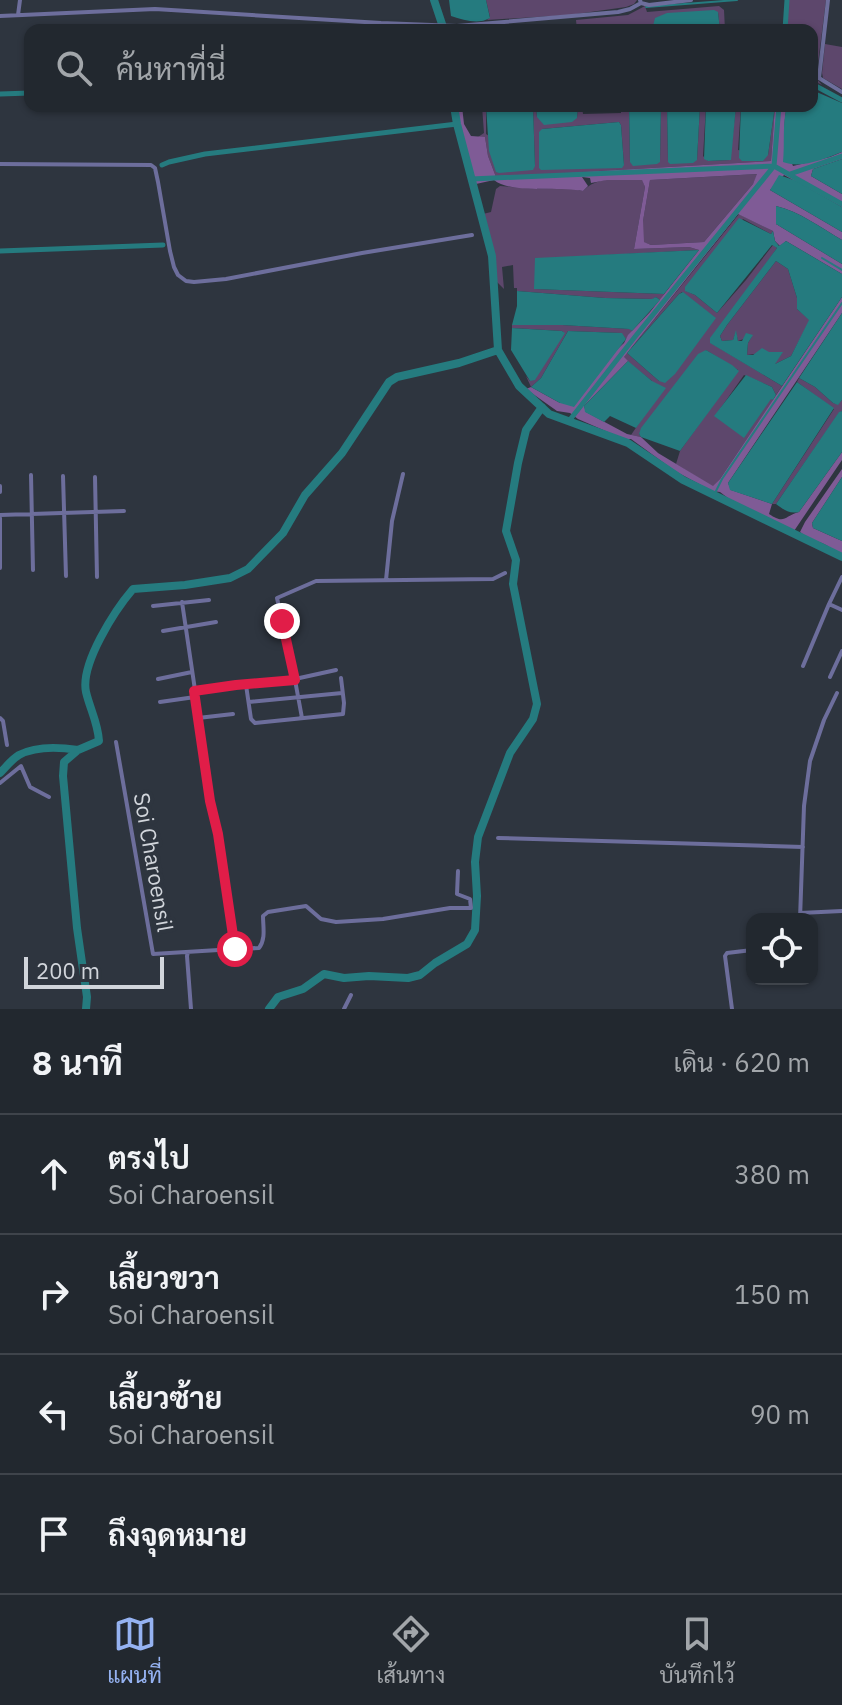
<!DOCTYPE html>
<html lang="th">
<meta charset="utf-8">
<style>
:root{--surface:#22282f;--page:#2a3037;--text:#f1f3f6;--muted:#a2a6aa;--line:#3f444b;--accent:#95b2f1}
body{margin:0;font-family:"IBM Plex Sans",Sarabun,sans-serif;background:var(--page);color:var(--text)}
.controls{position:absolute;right:24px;bottom:24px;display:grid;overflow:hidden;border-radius:16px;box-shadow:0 2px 6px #0004}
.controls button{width:72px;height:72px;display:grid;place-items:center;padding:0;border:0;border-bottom:2px solid var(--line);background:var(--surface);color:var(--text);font:40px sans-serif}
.scale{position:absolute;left:24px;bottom:20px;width:140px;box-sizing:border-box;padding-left:8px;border:4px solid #d1d5db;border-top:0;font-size:22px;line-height:28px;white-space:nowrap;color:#d1d5db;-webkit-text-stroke:6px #2e353f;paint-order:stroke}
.stop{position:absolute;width:24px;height:24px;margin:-18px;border:6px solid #e11d48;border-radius:50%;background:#fff}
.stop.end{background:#e11d48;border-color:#fff;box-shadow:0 2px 8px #0008}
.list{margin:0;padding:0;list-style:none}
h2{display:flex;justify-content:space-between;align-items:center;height:104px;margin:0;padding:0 32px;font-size:34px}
h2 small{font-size:26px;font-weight:400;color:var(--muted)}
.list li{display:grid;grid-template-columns:52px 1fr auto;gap:24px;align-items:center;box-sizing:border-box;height:120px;padding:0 32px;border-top:2px solid var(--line)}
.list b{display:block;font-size:30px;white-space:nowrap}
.list p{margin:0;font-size:26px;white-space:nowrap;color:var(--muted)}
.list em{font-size:26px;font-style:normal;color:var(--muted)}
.icon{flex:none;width:44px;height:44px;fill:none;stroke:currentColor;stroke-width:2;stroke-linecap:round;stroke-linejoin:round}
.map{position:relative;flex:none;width:842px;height:1009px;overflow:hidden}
.search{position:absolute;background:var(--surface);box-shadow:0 2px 6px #0004;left:24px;right:24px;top:24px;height:88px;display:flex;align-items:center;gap:20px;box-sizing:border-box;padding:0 28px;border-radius:16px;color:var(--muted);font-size:30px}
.sheet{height:584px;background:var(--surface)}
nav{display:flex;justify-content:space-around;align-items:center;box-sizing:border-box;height:112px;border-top:2px solid var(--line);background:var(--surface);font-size:22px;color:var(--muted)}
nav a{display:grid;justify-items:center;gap:4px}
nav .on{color:var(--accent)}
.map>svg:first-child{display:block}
</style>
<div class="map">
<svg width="842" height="1009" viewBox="0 0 842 1009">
<rect width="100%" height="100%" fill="#2e353f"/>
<path fill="#5d476c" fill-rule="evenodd" d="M486,0H637L634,4L626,7L569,15L487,20L490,17Z
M786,0H826L817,71V79L822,85L812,80V30H783Z
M645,6L647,12L719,6L724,10L725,30H720L718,12L652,26V30H577L576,20L628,15Z
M825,44L842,47V89L823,78L822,73Z
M482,106H486V134L535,166L533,106H536L537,117L577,118L578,106H582L583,114L621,113V106H629L630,162L660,161L661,106H667L668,162L697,160L700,106H706L703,156L708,161L730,160L736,106H741L738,150L768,155L775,106L771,161L496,177L488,156L485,137H478L484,133ZM619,122L621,125L624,165L542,129Z
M758,174L753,184L704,242L651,245L643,242V221L650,180Z
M642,179L645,187L634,249L689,247L699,250L535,259V289L664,294L660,300L656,297L653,299L605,298L517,291V288H514L513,265L502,267L504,289L496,281L495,263L483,214L491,212L496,189L500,186L535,189L568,188L583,191C598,175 622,180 642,179Z
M739,214L773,231L771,234L743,219L686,291L695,295L717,313L746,280L773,245L777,248L711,343L782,386L776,395L772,387L744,375L715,416L771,398L773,400L720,479L713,487L676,464L680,451L738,370L706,350L639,434L641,437L631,435L646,413L652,381L623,358L627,353L659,381L715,318L682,292L679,294L632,347Z
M776,261L788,269L797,298V309L810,320L791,356L773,365L782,353L769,352L747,355L748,343L752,336L738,341L736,332L733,340L722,341L720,336L727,325Z
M512,325H562L630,329L632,331L626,339L621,333L568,331L541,378L531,387L526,376L530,381L564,333L562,331L512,328Z
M799,378L815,387L833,403L838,404L842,400V411L839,413L776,504H772L834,409L797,382Z"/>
<path fill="#7f5b96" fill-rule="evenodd" d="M456,106H462L464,124L471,136L485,137L488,156L496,177L771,161L775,106H787C782,128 785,145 793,166L830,157L842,152V159L813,169L811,176L842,194V207L784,175L770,190L842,232V240C821,228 799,211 776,206V224L842,264V274L786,241L780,246L775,241L773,231L738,214L624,357L628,361L584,406L586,412L627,434L641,437L658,453L713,486L720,479L842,297V313L728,483L731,490L772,504L769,514C785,525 784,516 799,512L842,452V460L794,531L732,501L720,492L712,491L675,471L631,439H624L578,419L570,413L557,411L526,389L531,387L560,403L624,343L628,335L650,312L699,250L689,247L634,249L645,187L642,180H607L591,183L590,178L582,177L588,186L583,191C560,186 510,194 494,180L476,184L462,139ZM757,174L753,184L704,242L651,245L644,242L643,221L650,180Z
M842,469V477L812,523L813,528L842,541V554C834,552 831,547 824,544C815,540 808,539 800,532L805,522Z"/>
<path fill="#257b7f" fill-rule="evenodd" d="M449,0H486L490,18C478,25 464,20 451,16Z
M714,10L718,12L720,30H652L655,18L667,13Z
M812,90L842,103V152C824,159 801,169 783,162C785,143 782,124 787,106H812Z
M486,106H533L535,166L533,170L499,173L496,172L489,151Z
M536,106H578L577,118L572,122L544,125L537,117Z
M629,106H661L660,162L657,164L633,166L630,162Z
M667,106H700L697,160L693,163L670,164L668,162Z
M706,106H736L731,160L708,161L704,159Z
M741,106H775L768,155L763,161H742L739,158Z
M619,122L621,125L624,165L622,168L541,170L539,168V132L542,129Z
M842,159V194L811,176L813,169Z
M779,175L797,181L842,207V232L770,190Z
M776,206C799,211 821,228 842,240V264L776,224Z
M739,218L771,234L773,231L775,241L779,246L786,241L842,274V297L782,386L710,343V338L777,248L772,245L717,313L695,295L685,291V287ZM776,261L788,269L797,298V309L809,320L791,356L775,364L783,352H769L762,348L753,355H747L748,343L753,335L746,333L742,341H738L736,330L733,340L722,341L720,336L727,325Z
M699,250L664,294L534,289L535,258Z
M517,291L605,298L652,299L656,297L660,300L632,331L629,329L562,325H512L517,306Z
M683,292L716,318L675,374L665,383L659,381L627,353L679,294Z
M842,313V400L838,405L833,403L815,387L799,378Z
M512,328L562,331L565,333L535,380L530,381L511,350Z
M568,331L622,333L626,339L574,407L560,403L531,387L541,378Z
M706,350L732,365L739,371L680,451L641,437L639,434L641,428L698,354Z
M628,361L652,381L666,388L636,428L610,416L604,422L585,412L584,406Z
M746,375L772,387L776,395L773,400L771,399L744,438L714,416Z
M797,382L834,408L772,504L730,490L728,483Z
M842,411V452L799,512C789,514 784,510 776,504L839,412Z
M842,477V541L813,528L812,523Z"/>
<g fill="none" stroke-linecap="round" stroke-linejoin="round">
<path stroke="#257b7f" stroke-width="2" d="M646,7L737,0
M822,258L842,270
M714,495L722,479L842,303"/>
<path stroke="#257b7f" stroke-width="5" d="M785,30L787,0
M812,84L842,100
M0,94L30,93
M162,165L169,162L205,154L457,124
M790,174L842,156
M471,179L774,166L842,204
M0,251L163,245
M569,421L634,338L774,166L779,106"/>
<path stroke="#257b7f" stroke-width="8" d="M434,0L444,30
M454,106L457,124L492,256L498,350L519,386L549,414L628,443L683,480L842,557
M0,773C6,767 12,759 19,755C36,746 59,747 78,750
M86,1009L87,997L77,928L63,776L64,762L78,750L99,741C98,723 90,709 86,692C80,664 115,610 133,589L185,585L230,578L248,569L283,533L305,495L342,453L389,382L397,377L459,363L498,350
M269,1009L278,997L303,989L324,974L344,978L369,976L408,978L420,975L435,963L467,944L475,930L477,896L475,862L478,837L510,753L533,719L537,704L513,584L516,560L506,531L518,463L526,430L542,407"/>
<path stroke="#6d6e9c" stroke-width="4" d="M640,0L641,3L649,5L691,0
M828,0L819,78L842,92
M18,15L20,0
M0,16L155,9L381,23L457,26L618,12L630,9L641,3
M0,164L151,165L155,168L158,182L170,251L174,267L178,275L186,281L194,282L226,279L362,253L472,235
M31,475L33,570
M63,476L66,576
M95,477L97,577
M0,486V492
M0,515L124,511
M0,518V568
M842,577L829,604L842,610
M386,580L392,521L403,474
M182,602L195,690
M153,606L209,600
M163,631L216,622
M803,666L829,604
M830,677L842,651
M158,679L192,672
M295,679L336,670
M246,685L251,719L255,723L343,714L344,703L341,678
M160,702L195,697
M249,702L342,693
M0,718L3,721L7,745
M198,718L233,714
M302,718L295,680L277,598L316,581L493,579L505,573
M116,742L153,954L235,949L218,834L210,801L194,691L236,685L295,680
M0,783L21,766L30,787L49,797
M498,838L803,847
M800,913L842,911
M800,919L804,806L810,761L824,720L837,693
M235,949L259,948C266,939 263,927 263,916L268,912L306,906L321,919L336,922L383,919L450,908H471L470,899L457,894L458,871
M188,952L187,956L191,1009
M344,1009L351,995
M732,1009L725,956L727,953L752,950"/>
</g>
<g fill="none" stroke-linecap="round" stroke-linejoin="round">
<path stroke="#e11d48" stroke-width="10" d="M235,949L218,834L210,801L194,691L236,685L295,680L282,621"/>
</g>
<g text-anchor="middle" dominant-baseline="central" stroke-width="8" stroke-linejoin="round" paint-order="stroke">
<g font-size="22" fill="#d1d5db" stroke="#2e353f">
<text transform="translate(154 862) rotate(80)">Soi Charoensil</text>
</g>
</g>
</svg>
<div class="controls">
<button><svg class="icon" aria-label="locate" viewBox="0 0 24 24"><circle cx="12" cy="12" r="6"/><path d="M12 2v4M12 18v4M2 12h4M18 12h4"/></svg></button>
</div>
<div class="scale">200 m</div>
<div class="stop" style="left:235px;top:949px"></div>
<div class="stop end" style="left:282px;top:621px"></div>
<div class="search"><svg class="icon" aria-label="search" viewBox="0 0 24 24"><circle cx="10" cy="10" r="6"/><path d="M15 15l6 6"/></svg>ค้นหาที่นี่</div>
</div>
<section class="sheet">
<h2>8 นาที<small>เดิน · 620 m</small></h2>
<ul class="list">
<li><svg class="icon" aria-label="ahead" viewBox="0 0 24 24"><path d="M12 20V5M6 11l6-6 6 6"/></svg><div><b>ตรงไป</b><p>Soi Charoensil</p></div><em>380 m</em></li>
<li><svg class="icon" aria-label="right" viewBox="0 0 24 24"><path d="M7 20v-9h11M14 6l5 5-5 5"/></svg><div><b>เลี้ยวขวา</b><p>Soi Charoensil</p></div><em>150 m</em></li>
<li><svg class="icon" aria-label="left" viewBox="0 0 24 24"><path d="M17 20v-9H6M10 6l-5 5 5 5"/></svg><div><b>เลี้ยวซ้าย</b><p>Soi Charoensil</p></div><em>90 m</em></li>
<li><svg class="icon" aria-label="arrive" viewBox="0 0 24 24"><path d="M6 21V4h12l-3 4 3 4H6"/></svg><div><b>ถึงจุดหมาย</b></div></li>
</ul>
</section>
<nav>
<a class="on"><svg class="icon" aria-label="map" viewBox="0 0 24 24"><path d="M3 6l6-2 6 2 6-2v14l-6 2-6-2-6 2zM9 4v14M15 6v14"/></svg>แผนที่</a>
<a><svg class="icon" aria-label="directions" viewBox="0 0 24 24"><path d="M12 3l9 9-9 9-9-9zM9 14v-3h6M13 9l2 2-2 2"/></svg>เส้นทาง</a>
<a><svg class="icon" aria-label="saved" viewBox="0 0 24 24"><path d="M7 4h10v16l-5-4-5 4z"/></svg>บันทึกไว้</a>
</nav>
